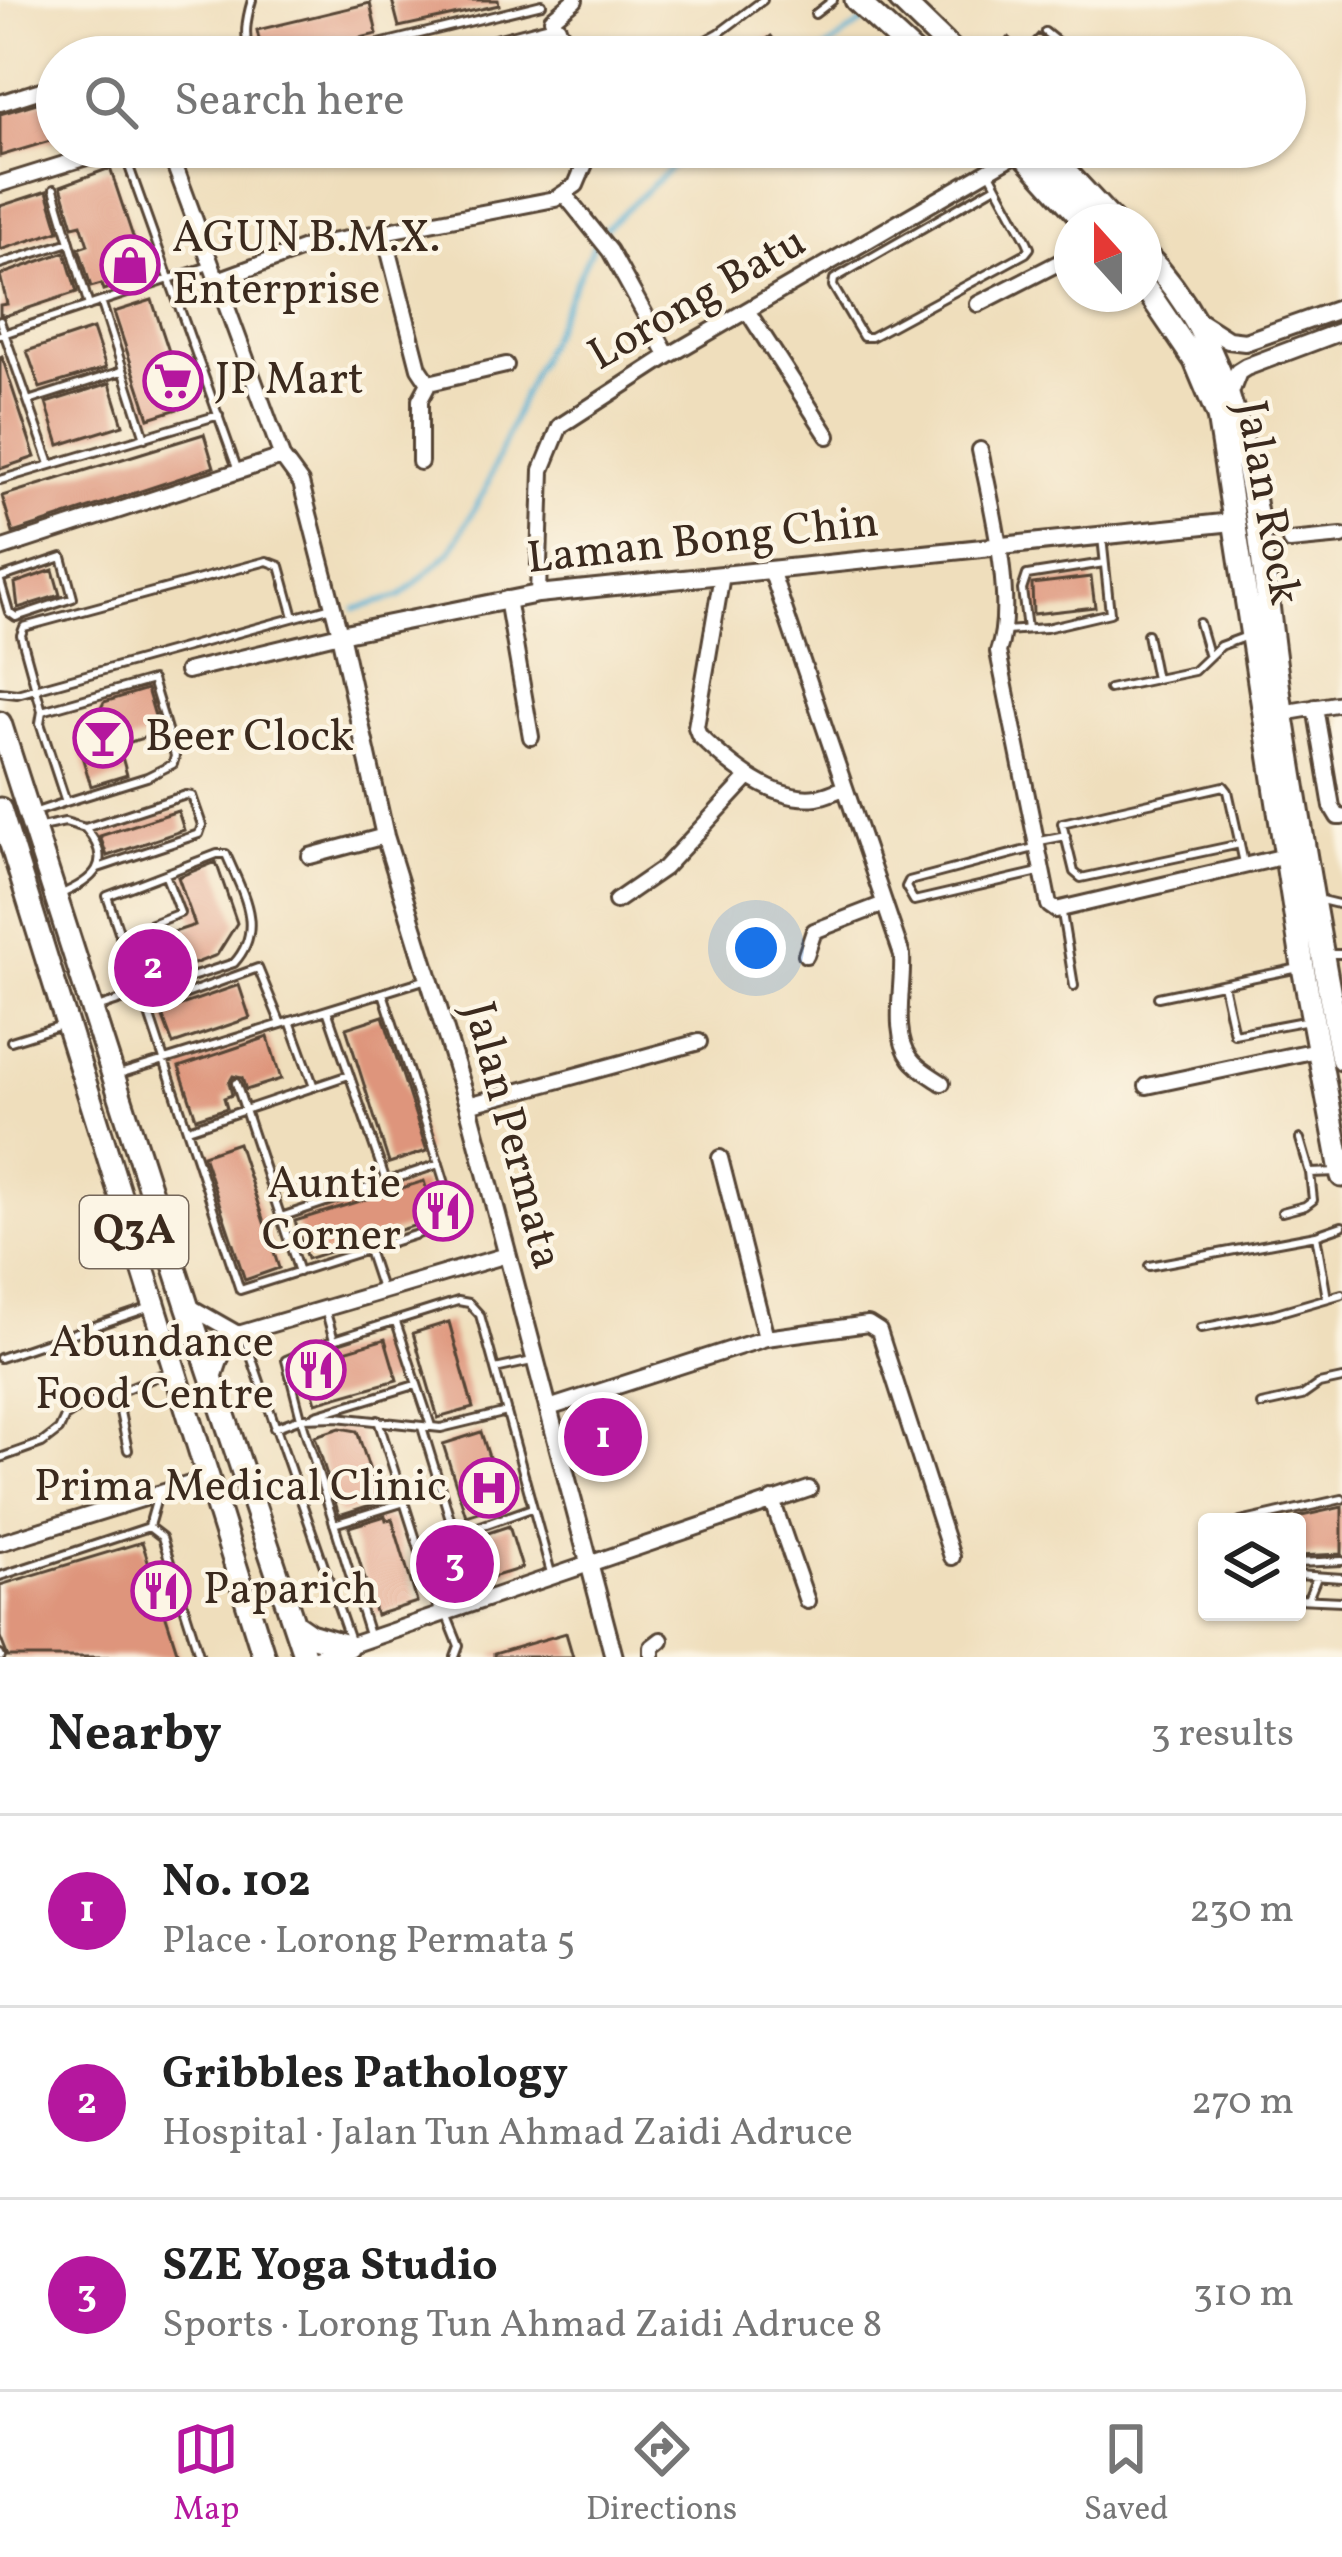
<!DOCTYPE html>
<meta charset="utf-8">
<style>
:root{--surface:#fff;--page:#f6f6f6;--text:#222;--muted:#767676;--line:#e0e0e0;--accent:#b5179e}
body{margin:0;font-family:Vollkorn,serif;background:var(--page);color:var(--text)}
.controls{position:absolute;right:36px;bottom:36px;display:grid;overflow:hidden;border-radius:12px;box-shadow:0 3px 9px #0004}
.controls button{width:108px;height:108px;display:grid;place-items:center;padding:0;border:0;border-bottom:3px solid var(--line);background:var(--surface);color:var(--text);font:60px sans-serif}
.compass{position:absolute;left:1054px;top:204px;width:108px;height:108px;border-radius:50%;background:var(--surface);box-shadow:0 3px 9px #0004;rotate:339deg}
.you{position:absolute;left:756px;top:948px;width:42px;height:42px;margin:-30px;border:9px solid #fff;border-radius:50%;background:#1a73e8;box-shadow:0 0 0 18px #1a73e833}
.badge{display:grid;place-items:center;width:78px;height:78px;border-radius:50%;background:var(--accent);color:#fff;font-size:39px;font-weight:700}
.pin{position:absolute;translate:-50% -50%;border:6px solid #fff;box-shadow:0 3px 12px #0006}
.list{margin:0;padding:0;list-style:none}
h2{display:flex;justify-content:space-between;align-items:center;height:156px;margin:0;padding:0 48px;font-size:51px}
h2 small{font-size:39px;font-weight:400;color:var(--muted)}
.list li{display:grid;grid-template-columns:78px 1fr auto;gap:36px;align-items:center;box-sizing:border-box;height:192px;padding:0 48px;border-top:3px solid var(--line)}
.list b{display:block;font-size:45px;white-space:nowrap}
.list p{margin:0;font-size:39px;white-space:nowrap;color:var(--muted)}
.list em{font-size:39px;font-style:normal;color:var(--muted)}
.icon{flex:none;width:66px;height:66px;fill:none;stroke:currentColor;stroke-width:2;stroke-linecap:round;stroke-linejoin:round}
.map{position:relative;flex:none;width:1342px;height:1657px;overflow:hidden}
.search{position:absolute;background:var(--surface);box-shadow:0 3px 9px #0004;left:36px;right:36px;top:36px;height:132px;display:flex;align-items:center;gap:30px;box-sizing:border-box;padding:0 42px;border-radius:66px;color:var(--muted);font-size:45px}
.sheet{height:732px;background:var(--surface)}
nav{display:flex;justify-content:space-around;align-items:center;box-sizing:border-box;height:168px;border-top:3px solid var(--line);background:var(--surface);font-size:33px;color:var(--muted)}
nav a{display:grid;justify-items:center;gap:6px}
nav .on{color:var(--accent)}
.map>svg:first-child{display:block}
</style>
<div class="map">
<svg width="1342" height="1657" viewBox="0 0 1342 1657">
<rect width="100%" height="100%" fill="#fcf5e5"/>
<filter id="ink" filterUnits="userSpaceOnUse"><feTurbulence type="fractalNoise" baseFrequency=".00833" numOctaves="2"/><feDisplacementMap in="SourceGraphic" scale="24" xChannelSelector="R" yChannelSelector="G"/><feConvolveMatrix kernelMatrix="1 2 1 2 8 2 1 2 1" color-interpolation-filters="sRGB"/></filter>
<filter id="wash" filterUnits="userSpaceOnUse"><feTurbulence type="fractalNoise" baseFrequency=".004" numOctaves="4" result="noise"/><feDisplacementMap in="SourceGraphic" scale="48" xChannelSelector="R" yChannelSelector="G"/><feGaussianBlur stdDeviation="2.7" result="paint"/><feColorMatrix in="noise" values="0 0 0 0 0 0 0 0 0 0 0 0 0 0 0 0 0 1.4 0 .05"/><feComposite in="paint" operator="in"/></filter>
<g filter="url(#wash)">
<rect width="100%" height="100%" fill="#efdebc"/>
<g fill="none" stroke-linecap="round" stroke-linejoin="round">
<path stroke="#58b2d6" stroke-width="4.5" d="M815,57L868,18
M601,232L694,147
M355,609L401,596L450,552L485,490L523,395L595,242"/>
</g>
<g id="blocks">
<path fill="#de957b" d="M392,0H498L499,5L399,27Z
M370,3L377,34L281,57H263L257,30Z
M1038,34L1064,57H990L1009,37L1023,50Z
M771,36L787,57H743Z
M57,97V139L0,156V114Z
M110,168L146,276L103,290L101,284L91,287L79,248L88,245L81,224L73,226L61,186Z
M47,191L59,231L0,250V206Z
M65,252L77,292L5,316L0,314V305L7,304L0,275Z
M152,300L187,406L149,418L114,312Z
M93,329L106,368L40,388L27,351Z
M2,357L35,457L0,469V358Z
M110,383L123,425L59,445L46,403Z
M204,434L214,467L13,533L2,496Z
M53,570L60,595L18,608L15,583Z
M1091,577L1095,607L1033,614L1032,584Z
M147,689L160,733L130,742L122,757L127,775L91,786L80,750L104,702Z
M178,811L184,830L107,856L100,836Z
M216,862L237,923L217,955L147,982L135,945L195,925L178,877Z
M239,985L250,1018L173,1044L161,1012Z
M383,1016L427,1151L389,1163L346,1028Z
M268,1037L281,1079L246,1090L242,1078L233,1076L229,1083L232,1095L224,1098L227,1108L196,1118L179,1067Z
M238,1143L279,1268L245,1280L203,1155Z
M424,1181L436,1219L307,1259L295,1221Z
M449,1322L473,1408L438,1418L413,1333Z
M385,1339L397,1380L316,1403L304,1363Z
M609,1421L618,1446L598,1454L589,1428Z
M340,1428L357,1431L380,1502L339,1515L315,1436Z
M481,1432L504,1504L466,1516L443,1444Z
M1342,1507V1554L1297,1556V1517Z
M385,1516L386,1520L392,1519L417,1602L376,1615L349,1527Z
M509,1526L522,1568L441,1593L428,1553Z
M142,1542L179,1657H8L0,1637V1585Z
M566,1633L573,1657H494V1654Z"/>
</g>
</g>
<g filter="url(#ink)">
<use href="#blocks" fill-opacity="0" stroke="#564536" stroke-width="3"/>
<g fill="none" stroke-linecap="round" stroke-linejoin="round">
<g stroke="#564536" stroke-width="12">
<path id="service" d="M815,14L833,0
M1045,32L1076,57
M251,57C243,37 246,20 252,0
M326,57L542,4
M675,57L719,33L763,0
M122,147L238,471
M990,173L1027,241L1030,248L1026,253L871,337H863L833,286L834,279L996,186
M54,189L89,306
M0,264L70,242
M102,304L145,438
M0,321L50,464
M0,335L209,266
M28,401L122,371
M0,480L219,415
M0,578L62,557L73,598L16,617L9,612L0,581
M1199,623L1208,654
M1027,629L1022,590L1027,575L1104,563
M1006,631L1046,628L1110,613L1102,537
M1147,634L1156,679
M152,680L175,756L173,764L147,777L66,802L40,723L42,711Z
M1109,689L1194,671L1220,646L1247,636
M0,692L17,694L332,607
M42,711L21,635L24,627L267,561L280,566L294,617
M36,812L66,802
M36,828L65,822L85,828C116,863 93,881 59,895
M85,828L186,795L192,796L202,825L199,834L98,868
M1040,841L1066,836
M1240,844L1081,878L1074,872L1062,823L1224,786L1228,791L1244,863
M1034,848L909,881L906,887L914,901L1039,872
M1317,899L1342,905
M1062,913L1074,986
M120,936L180,913L165,874
M1327,954H1342
M1223,984L1234,1034L1309,1020
M1158,997L1299,968
M94,1009L234,963C266,928 242,892 226,854H217L107,896L140,994
M327,1010L386,1181
M290,1021L314,1087
M281,1024L258,968L147,1008L240,1290L443,1226L452,1219V1206L439,1164L383,993
M11,1041L59,1026
M116,1075L424,980
M236,1083L299,1272
M188,1129L349,1075
M1300,1139L1310,1173L1338,1172
M1282,1212L1305,1206L1313,1200L1310,1173
M281,1217L439,1164
M1316,1235L1327,1298
M368,1250L382,1292
M1149,1266L1316,1235L1342,1226
M325,1309L334,1340
M396,1322L431,1426
M1201,1328L1273,1314L1342,1294
M244,1336L350,1641
M0,1358L148,1308
M495,1369L532,1361
M116,1393L128,1450
M1261,1405L1302,1396L1319,1384L1342,1379
M507,1412L441,1428L337,1417L301,1418L286,1360L334,1340L458,1301L469,1303L480,1315L551,1573
M316,1415L415,1385
M378,1420L439,1612
M422,1427L455,1535
M274,1428L301,1418L369,1635
M0,1458L42,1443L59,1430L65,1417L79,1408L168,1372
M1240,1522L1342,1499
M334,1524L405,1502
M149,1526L157,1498
M149,1527L162,1537L200,1657
M419,1548L532,1508
M1297,1563L1342,1561
M1297,1575L1342,1578
M0,1576L149,1527
M1297,1599L1342,1601
M1308,1599L1317,1577
M447,1616L459,1646L455,1657
M0,1655L1,1657"/>
</g>
<g stroke="#564536" stroke-width="20">
<path id="minor" d="M575,0L552,19L576,57
M442,57L558,27
M0,103L57,85
M168,147L282,457L301,483L340,634L187,671
M0,184L119,147
M565,195L610,251L668,356
M384,232L419,368L429,383
M218,280L310,246L555,199L576,185L592,147
M978,304L1072,256
M748,312L828,436
M429,383L506,365
M980,450C991,503 1016,603 998,652L1049,905L1056,910L1286,856
M420,462V400L429,383
M1290,541L1342,536
M0,549L282,457
M771,570L902,955C904,987 891,1033 911,1059C918,1069 932,1076 942,1083
M722,575L696,727L699,735C727,763 774,803 817,797C826,796 837,790 845,788
M538,594L542,470L560,426L668,356L1022,151
M507,599L531,737
M1315,707L1332,807L1338,817H1342
M1282,713L1342,703
M310,856L385,836
M616,901L664,868L748,778
M806,955L814,931L884,904
M1147,1086L1317,1050
M468,1105L699,1042
M720,1158L766,1338
M187,1305L238,1334
M214,1378L222,1355L238,1334L507,1255
M549,1408L766,1338L868,1324L879,1331L952,1557
M772,1500L807,1601
M0,1543L206,1479
M316,1657L809,1489
M652,1657V1647L661,1640"/>
</g>
<g stroke="#564536" stroke-width="22">
<path id="tertiary" d="M1192,317L1228,340L1245,342L1342,308
M1229,395L1238,372L1246,367L1342,331
M614,1657L468,1105L385,836L340,634L538,594L1233,522"/>
</g>
<g stroke="#564536" stroke-width="27">
<path id="primary" d="M856,0L918,57
M900,0L959,57
M1017,147L1085,222
M1043,147L1113,222
M1144,253C1263,374 1257,560 1283,717C1301,831 1320,945 1342,1059
M1144,286L1195,361L1218,416L1303,967L1342,1176
M0,723L187,1305L305,1657
M0,809L264,1657
M294,1624L310,1635L347,1646"/>
</g>
<use href="#service" stroke="#fff" stroke-width="6"/>
<use href="#minor" stroke="#fff" stroke-width="14"/>
<use href="#tertiary" stroke="#fff" stroke-width="16"/>
<use href="#primary" stroke="#fff" stroke-width="21"/>
</g>
</g>
<defs>
<g id="shop-ring" transform="scale(3)"><circle r="9.5" fill="#fcf5e5" stroke="#b5179e" stroke-width="1.5"/><path d="M-5-2.5h2.3a2.7 3.5 0 0 1 5.4 0H5L5.5 6h-11ZM-1.5-2.5h3a1.5 2.3 0 0 0-3 0Z" fill="#b5179e"/></g>
<g id="supermarket-ring" transform="scale(3)"><circle r="9.5" fill="#fcf5e5" stroke="#b5179e" stroke-width="1.5"/><path d="M-6-5.5h2.5l.6 2H6L4.5 2H-2.5L-4.4-4H-6ZM-1.5 3.2a1.3 1.3 0 1 0 .1 0ZM3 3.2a1.3 1.3 0 1 0 .1 0Z" fill="#b5179e"/></g>
<g id="bar-ring" transform="scale(3)"><circle r="9.5" fill="#fcf5e5" stroke="#b5179e" stroke-width="1.5"/><path d="M-6-5H6L.8 .8V4.5H3.5V6h-7V4.5H-.8V.8Z" fill="#b5179e"/></g>
<g id="restaurant-ring" transform="scale(3)"><circle r="9.5" fill="#fcf5e5" stroke="#b5179e" stroke-width="1.5"/><path d="M-5-6h1v4h1v-4h1v4h1v-4h1v5L-1.5 .5V6h-2V.5L-5-1ZM5-6V6H3V1.5H1.5Q1.5-4 5-6Z" fill="#b5179e"/></g>
<g id="hospital-ring" transform="scale(3)"><circle r="9.5" fill="#fcf5e5" stroke="#b5179e" stroke-width="1.5"/><path d="M-5-5h3v3.5h4V-5h3V5h-3V1.5h-4V5h-3Z" fill="#b5179e"/></g>
</defs>
<g fill-rule="evenodd">
<use href="#shop-ring" x="130" y="265"/>
<use href="#supermarket-ring" x="173" y="381"/>
<use href="#bar-ring" x="103" y="738"/>
<use href="#restaurant-ring" x="443" y="1211"/>
<use href="#restaurant-ring" x="316" y="1370"/>
<use href="#hospital-ring" x="489" y="1488"/>
<use href="#restaurant-ring" x="161" y="1591"/>
</g>
<g text-anchor="middle" dominant-baseline="central" stroke-width="9" stroke-linejoin="round" paint-order="stroke">
<rect fill="#fcf5e5" stroke="#75675a" stroke-width="3" x="80" y="1196" width="108" height="72" rx="9"/>
<g font-size="42" font-weight="bold" fill="#3b2a1e">
<text x="134" y="1232">Q3A</text>
</g>
<g font-size="45" fill="#3b2a1e" stroke="#fcf5e5" text-anchor="start">
<text x="172" y="239">AGUN B.M.X.<tspan x="172" dy="52">Enterprise</tspan></text>
<text x="215" y="381">JP Mart</text>
<text x="145" y="738">Beer Clock</text>
<text x="401" y="1185" text-anchor="end">Auntie<tspan x="401" dy="52">Corner</tspan></text>
<text x="274" y="1344" text-anchor="end">Abundance<tspan x="274" dy="52">Food Centre</tspan></text>
<text x="447" y="1488" text-anchor="end">Prima Medical Clinic</text>
<text x="203" y="1591">Paparich</text>
</g>
<g font-size="45" fill="#3b2a1e" stroke="#fcf5e5">
<text transform="translate(698 300) rotate(-30)">Lorong Batu</text>
<text transform="translate(1266 503) rotate(80)">Jalan Rock</text>
<text transform="translate(703 542) rotate(-6)">Laman Bong Chin</text>
<text transform="translate(511 1136) rotate(75)">Jalan Permata</text>
</g>
</g>
</svg>
<div class="controls">
<button><svg class="icon" aria-label="layers" viewBox="0 0 24 24"><path d="M12 4l9 5-9 5-9-5zM3 14l9 5 9-5"/></svg></button>
</div>
<svg class="compass" viewBox="-18 -18 36 36"><path d="M0-13l5 13h-10z" fill="#e53935"/><path d="M0 13l5-13h-10z" fill="#767676"/></svg>
<div class="you"></div>
<div class="pin badge" style="left:603px;top:1437px">1</div>
<div class="pin badge" style="left:153px;top:968px">2</div>
<div class="pin badge" style="left:455px;top:1564px">3</div>
<div class="search"><svg class="icon" aria-label="search" viewBox="0 0 24 24"><circle cx="10" cy="10" r="6"/><path d="M15 15l6 6"/></svg>Search here</div>
</div>
<section class="sheet">
<h2>Nearby<small>3 results</small></h2>
<ul class="list">
<li><span class="badge">1</span><div><b>No. 102</b><p>Place · Lorong Permata 5</p></div><em>230 m</em></li>
<li><span class="badge">2</span><div><b>Gribbles Pathology</b><p>Hospital · Jalan Tun Ahmad Zaidi Adruce</p></div><em>270 m</em></li>
<li><span class="badge">3</span><div><b>SZE Yoga Studio</b><p>Sports · Lorong Tun Ahmad Zaidi Adruce 8</p></div><em>310 m</em></li>
</ul>
</section>
<nav>
<a class="on"><svg class="icon" aria-label="map" viewBox="0 0 24 24"><path d="M3 6l6-2 6 2 6-2v14l-6 2-6-2-6 2zM9 4v14M15 6v14"/></svg>Map</a>
<a><svg class="icon" aria-label="directions" viewBox="0 0 24 24"><path d="M12 3l9 9-9 9-9-9zM9 14v-3h6M13 9l2 2-2 2"/></svg>Directions</a>
<a><svg class="icon" aria-label="saved" viewBox="0 0 24 24"><path d="M7 4h10v16l-5-4-5 4z"/></svg>Saved</a>
</nav>
